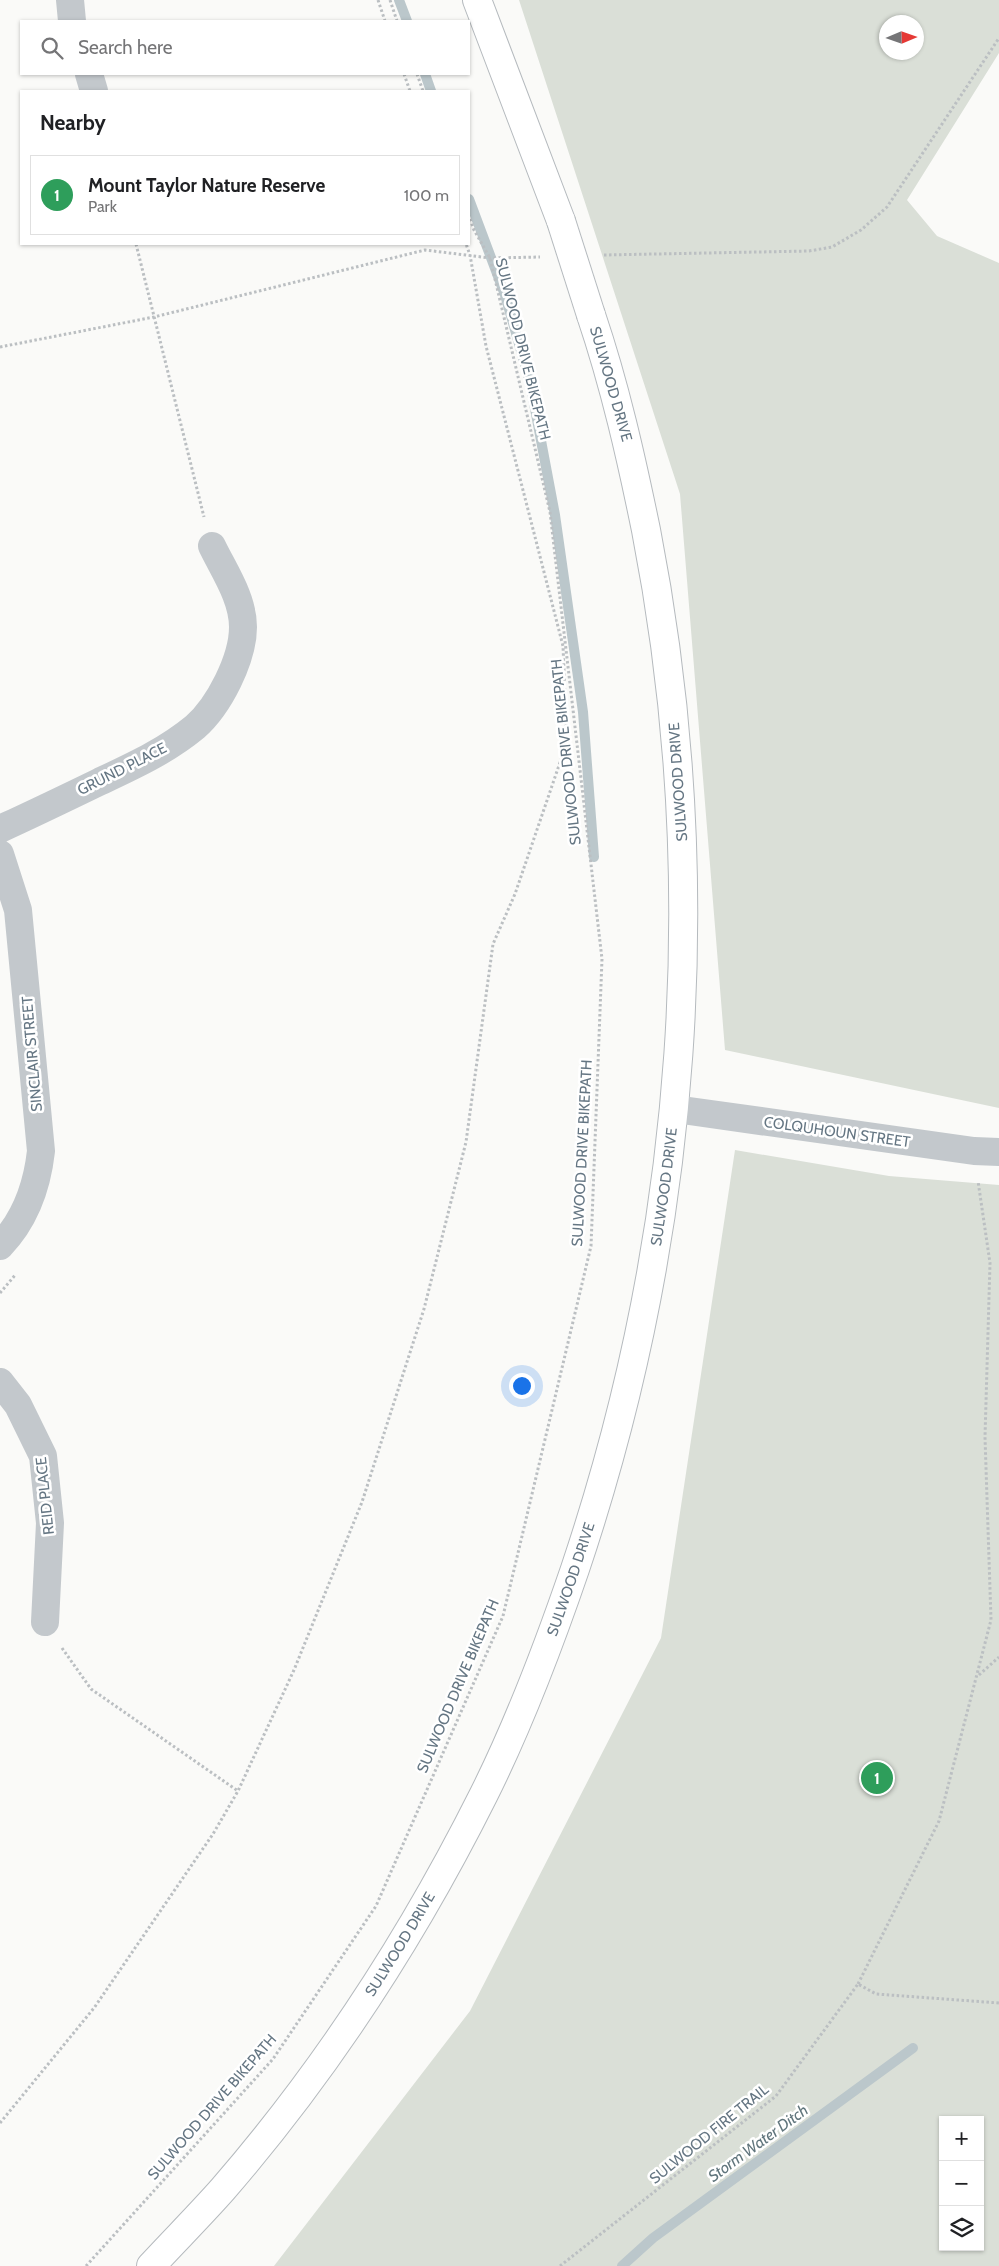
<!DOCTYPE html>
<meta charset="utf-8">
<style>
:root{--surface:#fff;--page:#f6f6f6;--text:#202124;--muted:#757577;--line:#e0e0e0;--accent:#e4572e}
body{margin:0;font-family:Cabin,sans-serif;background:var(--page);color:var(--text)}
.controls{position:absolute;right:15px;bottom:15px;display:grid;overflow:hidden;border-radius:0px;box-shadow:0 1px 4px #0004}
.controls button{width:45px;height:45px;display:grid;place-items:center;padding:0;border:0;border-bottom:1px solid var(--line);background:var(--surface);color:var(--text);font:25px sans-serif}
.compass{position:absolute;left:879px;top:15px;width:45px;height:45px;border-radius:50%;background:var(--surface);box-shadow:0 1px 4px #0004;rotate:88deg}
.you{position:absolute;left:521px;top:1385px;width:18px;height:18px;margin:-12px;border:4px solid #fff;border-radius:50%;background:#1a73e8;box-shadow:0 0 0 8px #1a73e833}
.badge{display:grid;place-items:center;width:32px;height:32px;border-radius:50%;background:var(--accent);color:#fff;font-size:16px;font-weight:700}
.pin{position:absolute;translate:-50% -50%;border:2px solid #fff;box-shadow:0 1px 5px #0006}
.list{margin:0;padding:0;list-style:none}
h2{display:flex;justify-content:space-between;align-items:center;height:65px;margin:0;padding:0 20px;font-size:21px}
h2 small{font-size:16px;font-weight:400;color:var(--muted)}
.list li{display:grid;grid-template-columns:32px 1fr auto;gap:15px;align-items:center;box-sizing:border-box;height:80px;margin:0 10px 10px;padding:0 10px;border:1px solid var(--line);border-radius:0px}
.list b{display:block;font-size:19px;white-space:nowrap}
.list p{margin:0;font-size:16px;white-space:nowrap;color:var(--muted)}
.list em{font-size:16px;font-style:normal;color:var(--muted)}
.icon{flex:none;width:28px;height:28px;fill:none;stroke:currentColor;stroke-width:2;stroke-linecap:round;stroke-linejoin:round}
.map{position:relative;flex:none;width:999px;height:2266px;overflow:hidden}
.search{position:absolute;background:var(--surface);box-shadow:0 1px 4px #0004;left:20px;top:20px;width:450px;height:55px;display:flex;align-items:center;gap:12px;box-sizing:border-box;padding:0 18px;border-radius:0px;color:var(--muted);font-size:19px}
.panel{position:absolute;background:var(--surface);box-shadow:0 1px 4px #0004;left:20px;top:90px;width:450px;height:155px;border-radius:0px}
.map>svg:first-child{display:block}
</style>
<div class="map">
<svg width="999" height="2266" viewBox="0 0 999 2266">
<rect width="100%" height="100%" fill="#fafaf8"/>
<path fill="#dadfd7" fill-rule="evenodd" d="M519,0H999V53L907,200L937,236L999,263V1108L725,1050L680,494ZM916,22V52H886V22Z
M735,1150L889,1176L999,1185V2266H274L470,2011L661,1638ZM943,2120H980V2247H943Z"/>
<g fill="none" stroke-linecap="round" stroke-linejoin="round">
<path stroke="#bbc7cb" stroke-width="10" d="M399,0L407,21
M425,74L431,91
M469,199L505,295L530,382L555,515L583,712L594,857
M622,2266L653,2238L913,2048"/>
<g stroke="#b5babe" stroke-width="30">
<g id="major">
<path d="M477,0L561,221"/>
<path id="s1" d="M151,2266C175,2240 200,2215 223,2189C326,2070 414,1934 484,1794C520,1722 549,1645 575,1569C688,1233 714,878 646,530C631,457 615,386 591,315"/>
</g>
</g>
<path stroke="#bbbfc2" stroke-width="3" stroke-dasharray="2.5 2.5" stroke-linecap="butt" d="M378,0L385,21
M390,0L397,21
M404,74L410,91
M417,74L423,91
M136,244L204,517
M604,255L809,251L832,247L861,230L887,207L999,38
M0,347L154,317L425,250L490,258L540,257
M0,1293L16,1274
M62,1648L91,1689L238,1791
M979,1675L999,1657
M858,1984L939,1821L991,1620L985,1437L990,1263L978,1181
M0,2123L94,2008L213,1834L238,1791L294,1670L362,1502L424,1309L466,1142L493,944L515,894L567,742L563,646L486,346L470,255L466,244
M86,2266L273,2059L376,1906L503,1616L591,1246L602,959L550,512L490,258L474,230L469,216
M560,2266L776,2096L858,1984L876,1994L999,2003"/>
<path stroke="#c3c8cc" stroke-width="28" d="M70,0L72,21
M89,74L94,91
M0,829C33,814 66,798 99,782C133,766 166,751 195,727C219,706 243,659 243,627C243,598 224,571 212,546
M0,854L18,910L41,1151C37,1187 25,1220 0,1246
M675,1109L974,1151L999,1152
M0,1382L18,1405L43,1456L50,1523L45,1622"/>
<use href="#major" stroke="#fff" stroke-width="28"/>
<g stroke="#b5babe" stroke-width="30" stroke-linecap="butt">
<path id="major-bridge" d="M561,221L591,315"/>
</g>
<use href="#major-bridge" stroke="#fff" stroke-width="28"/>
</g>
<g text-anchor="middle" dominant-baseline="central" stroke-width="5" stroke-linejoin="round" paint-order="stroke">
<g font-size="15" fill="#657683" stroke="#fff">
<text transform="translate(523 349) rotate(76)">SULWOOD DRIVE BIKEPATH</text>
<text transform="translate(611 384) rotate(74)">SULWOOD DRIVE</text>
<text transform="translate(566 752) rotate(-96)">SULWOOD DRIVE BIKEPATH</text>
<text transform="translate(122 769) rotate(-27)">GRUND PLACE</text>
<text transform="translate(678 782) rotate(-94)">SULWOOD DRIVE</text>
<text transform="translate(32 1054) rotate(-95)">SINCLAIR STREET</text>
<text transform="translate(837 1132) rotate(8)">COLQUHOUN STREET</text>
<text transform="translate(582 1153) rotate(-87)">SULWOOD DRIVE BIKEPATH</text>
<text stroke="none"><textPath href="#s1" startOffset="1216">SULWOOD DRIVE</textPath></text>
<text transform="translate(45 1496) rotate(-96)">REID PLACE</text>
<text stroke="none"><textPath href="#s1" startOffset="812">SULWOOD DRIVE</textPath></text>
<text transform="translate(458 1686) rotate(-67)">SULWOOD DRIVE BIKEPATH</text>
<text stroke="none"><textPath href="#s1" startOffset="408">SULWOOD DRIVE</textPath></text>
<text transform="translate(212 2107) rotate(-49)">SULWOOD DRIVE BIKEPATH</text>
<text transform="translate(709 2134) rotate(-39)">SULWOOD FIRE TRAIL</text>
</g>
<g font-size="16" font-style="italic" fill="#60757c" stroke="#fff">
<text transform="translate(758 2143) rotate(-36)">Storm Water Ditch</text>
</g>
</g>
</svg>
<div class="controls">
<button>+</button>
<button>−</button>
<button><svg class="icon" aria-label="layers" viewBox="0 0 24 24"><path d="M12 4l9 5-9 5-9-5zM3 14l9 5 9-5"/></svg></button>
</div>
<svg class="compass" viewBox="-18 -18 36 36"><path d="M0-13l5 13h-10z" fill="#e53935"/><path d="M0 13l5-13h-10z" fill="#757577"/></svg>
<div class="you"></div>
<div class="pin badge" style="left:877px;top:1778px;background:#2e9e5b">1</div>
<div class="search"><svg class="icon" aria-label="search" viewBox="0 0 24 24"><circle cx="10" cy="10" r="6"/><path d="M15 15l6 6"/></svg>Search here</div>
<section class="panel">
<h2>Nearby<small></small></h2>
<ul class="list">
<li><span class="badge" style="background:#2e9e5b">1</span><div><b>Mount Taylor Nature Reserve</b><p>Park</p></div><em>100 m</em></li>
</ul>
</section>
</div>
